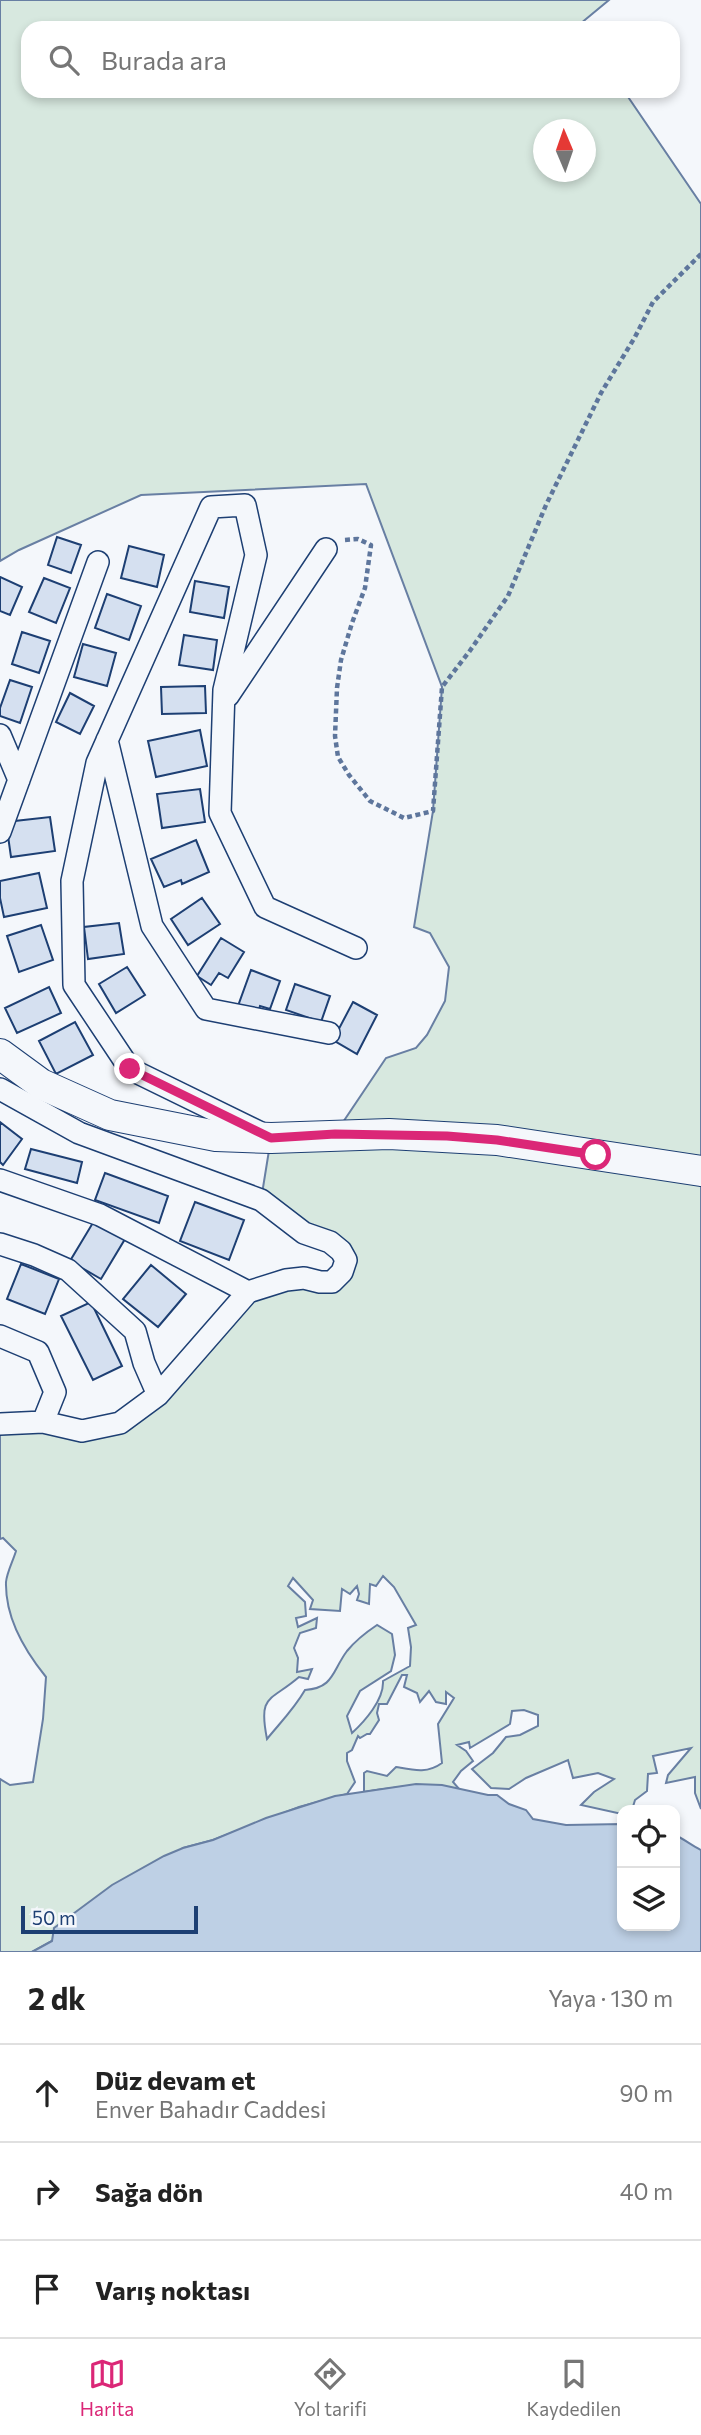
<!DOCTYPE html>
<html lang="tr">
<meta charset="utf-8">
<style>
:root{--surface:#fff;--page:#f2f2f2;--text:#222;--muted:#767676;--line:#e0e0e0;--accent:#db2777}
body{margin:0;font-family:Commissioner,sans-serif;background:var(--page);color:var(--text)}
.controls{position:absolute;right:21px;bottom:21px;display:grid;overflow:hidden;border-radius:14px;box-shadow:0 4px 10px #0003}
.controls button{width:63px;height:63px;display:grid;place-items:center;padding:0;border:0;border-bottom:2px solid var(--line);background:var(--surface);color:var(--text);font:35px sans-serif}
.compass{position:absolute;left:533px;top:119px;width:63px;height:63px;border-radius:50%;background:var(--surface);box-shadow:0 4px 10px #0003;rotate:358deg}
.scale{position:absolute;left:21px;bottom:18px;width:177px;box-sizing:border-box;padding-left:7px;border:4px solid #1d3f73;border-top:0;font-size:19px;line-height:24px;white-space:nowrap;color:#1d3f73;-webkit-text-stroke:5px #f4f7fb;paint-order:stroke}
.stop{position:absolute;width:21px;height:21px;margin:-16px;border:5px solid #db2777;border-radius:50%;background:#fff}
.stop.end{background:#db2777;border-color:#fff;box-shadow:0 2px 7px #0008}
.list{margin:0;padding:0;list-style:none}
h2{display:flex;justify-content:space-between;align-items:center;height:91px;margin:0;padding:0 28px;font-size:30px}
h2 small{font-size:23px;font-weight:400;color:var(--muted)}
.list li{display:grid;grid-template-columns:46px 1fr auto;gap:21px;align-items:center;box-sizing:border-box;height:98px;padding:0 28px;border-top:2px solid var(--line)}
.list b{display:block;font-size:26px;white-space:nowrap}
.list p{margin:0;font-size:23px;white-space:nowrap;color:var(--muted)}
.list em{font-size:23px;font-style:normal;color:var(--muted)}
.icon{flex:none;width:38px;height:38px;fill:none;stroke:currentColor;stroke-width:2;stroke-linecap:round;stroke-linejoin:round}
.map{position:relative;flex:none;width:701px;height:1952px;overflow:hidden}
.search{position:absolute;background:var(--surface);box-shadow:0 4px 10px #0003;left:21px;right:21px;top:21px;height:77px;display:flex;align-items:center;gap:18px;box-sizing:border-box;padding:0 24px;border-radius:21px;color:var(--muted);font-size:26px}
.sheet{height:385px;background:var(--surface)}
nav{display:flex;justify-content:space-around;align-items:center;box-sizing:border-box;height:98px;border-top:2px solid var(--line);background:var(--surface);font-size:19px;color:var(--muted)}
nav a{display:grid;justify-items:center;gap:4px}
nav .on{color:var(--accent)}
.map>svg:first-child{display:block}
</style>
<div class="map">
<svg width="701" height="1952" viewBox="0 0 701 1952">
<rect width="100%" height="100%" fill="#f4f7fb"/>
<path fill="#d7e8df" stroke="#687fa3" stroke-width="2" fill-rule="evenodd" d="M0,0H609L580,24L582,28H28V91H624L701,204V1809L695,1793V1777L666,1783L668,1775L691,1748L653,1756L657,1773L648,1774L647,1791L635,1800L632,1810H622V1814L581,1805L594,1792L614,1779L598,1773L573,1778L568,1760L526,1778L509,1789L491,1788L472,1769L493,1753L506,1737L520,1735L538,1726V1715L524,1710L512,1711L510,1724L470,1748L469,1742L457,1745L466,1751L473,1761L461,1771L453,1782L460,1790C427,1782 397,1787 364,1792V1773L367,1771L387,1776L396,1767C413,1770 427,1774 442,1763L438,1724L454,1698L446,1692V1704L436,1702L429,1691L420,1702L417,1693L404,1687L407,1675H402L387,1704H379L377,1713L379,1720L370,1734H367L360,1738L358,1736L352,1750L347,1753V1761L355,1782L347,1794L299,1807L213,1840L183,1848L52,1941L32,1952H0V1779L10,1785L33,1782L43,1719L46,1677C24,1650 5,1618 6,1582C7,1572 13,1561 16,1551L3,1538L0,1539V1424L120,1423L248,1292L320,1282L346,1260L261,1200L271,1138L335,1134L386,1058L416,1048L427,1035L445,1001L449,967L430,933L414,927L433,811L442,687L366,484L141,495L19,550L0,561ZM544,130H586V172H544ZM383,1576L394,1587L416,1625L408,1628L411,1647L410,1666L383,1681C384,1700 364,1722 352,1733L347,1716L360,1691L391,1671L395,1655L392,1634L377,1625C365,1633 356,1640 347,1651C332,1671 334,1688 305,1690C294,1709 280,1723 267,1739C258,1694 270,1702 299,1677L308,1679L312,1669L297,1672L298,1658L294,1648L300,1633L316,1628L317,1618L298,1627L296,1618L306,1616L305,1602L288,1586L293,1578L313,1600L310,1609L340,1611L342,1589L350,1594L357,1586L359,1594L357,1600L369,1604L370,1584L376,1586Z"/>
<path fill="#bed0e5" stroke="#687fa3" stroke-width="2" d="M416,1784L442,1785L488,1795H497L509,1804L526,1810L533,1819L566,1825L622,1824V1926H675V1835C684,1839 691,1845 701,1850V1952H32L52,1941L54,1928L112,1885L164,1856L183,1848L213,1840L266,1818L335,1796Z"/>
<path fill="#d5e0f0" stroke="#1d3f73" stroke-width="2" d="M57,537L81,545L71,573L48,565Z
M129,546L164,555L157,587L121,578Z
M0,577L22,587L10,615L0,611Z
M44,578L70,588L56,623L29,612Z
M195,581L229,587L224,618L190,612Z
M107,594L141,606L129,640L95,628Z
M22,632L50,641L39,673L12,664Z
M184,635L217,640L213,670L179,665Z
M83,644L116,653L107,686L74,677Z
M10,680L32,687L20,723L0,716V708Z
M205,686L206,713L162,714L161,687Z
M70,693L94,706L80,734L56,722Z
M200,730L207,766L156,777L148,741Z
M200,789L205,822L162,828L157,794Z
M50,817L55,851L11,857L6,822Z
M196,840L209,872L182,884L181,880L164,887L151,859Z
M39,873L47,908L4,917L0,898V881Z
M202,898L220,924L188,945L171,919Z
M119,923L124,954L88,959L84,927Z
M41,925L53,960L19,972L7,936Z
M221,938L244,952L228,978L219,973L211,985L197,976Z
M127,967L145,995L116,1013L99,984Z
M251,970L280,981L270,1009L260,1006L258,1013L238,1006Z
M295,984L330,996L321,1022L286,1010Z
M49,987L61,1013L17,1033L5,1008Z
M353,1002L377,1015L357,1054L333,1040Z
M75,1022L93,1055L56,1074L39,1041Z
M0,1122L22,1139L3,1165L0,1162Z
M31,1149L82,1162L77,1183L25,1169Z
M105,1173L168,1196L159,1223L95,1200Z
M195,1202L244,1220L229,1260L180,1241Z
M94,1221L125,1239L101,1279L70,1261Z
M21,1264L59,1279L45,1314L7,1299Z
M151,1265L186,1294L158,1327L123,1299Z
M91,1302L122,1366L93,1380L61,1316Z"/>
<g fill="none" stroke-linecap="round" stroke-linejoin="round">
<g stroke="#1d3f73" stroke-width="24">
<path id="minor" d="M228,696L326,549
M0,735L19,780
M107,740L152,926L206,1009L329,1033
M0,832L98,562
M0,1089L79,1133L261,1200L304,1233L330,1242L341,1251L346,1260L342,1272L332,1282H320L304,1278L286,1280L248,1292L158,1395L120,1423L82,1431L43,1422L0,1424
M263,1134L130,1069L74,985L72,881L97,763L211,507L245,505L256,555L224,690L220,813L265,907L356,948
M0,1180L100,1215L248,1292
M0,1244L34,1255L68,1270L135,1331L144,1363L158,1395
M0,1336L38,1352L55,1392L43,1422"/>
</g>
<g stroke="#1d3f73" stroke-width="32">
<path id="secondary" d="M0,1054L41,1084L110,1115L216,1136L271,1138L389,1134L497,1140L701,1171"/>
</g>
<path stroke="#5e769c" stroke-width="4.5" stroke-dasharray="5 3.5" stroke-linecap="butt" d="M345,540L358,539L371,545L365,588L352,623L341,660L337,688L335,736L338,757L349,775L370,801L404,818L433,811L442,687L469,652L508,596L546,505L601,393L635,337L653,302L701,254"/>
<use href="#minor" stroke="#f4f7fb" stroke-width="21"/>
<use href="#secondary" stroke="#f4f7fb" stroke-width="30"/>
</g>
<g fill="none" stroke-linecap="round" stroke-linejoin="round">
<path stroke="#db2777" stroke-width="9" d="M130,1069L271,1138L335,1134L447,1136L497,1140L596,1155"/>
</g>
</svg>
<div class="controls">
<button><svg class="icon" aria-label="locate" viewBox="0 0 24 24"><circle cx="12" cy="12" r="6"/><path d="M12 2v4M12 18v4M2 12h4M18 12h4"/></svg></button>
<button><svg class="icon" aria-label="layers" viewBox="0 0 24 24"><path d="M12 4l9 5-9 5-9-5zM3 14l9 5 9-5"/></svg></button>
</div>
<svg class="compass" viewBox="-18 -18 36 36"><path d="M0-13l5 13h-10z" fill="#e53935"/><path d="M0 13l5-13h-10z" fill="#767676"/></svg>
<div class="scale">50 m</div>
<div class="stop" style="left:596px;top:1155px"></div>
<div class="stop end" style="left:130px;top:1069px"></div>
<div class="search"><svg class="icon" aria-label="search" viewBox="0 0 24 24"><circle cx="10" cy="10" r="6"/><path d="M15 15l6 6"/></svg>Burada ara</div>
</div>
<section class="sheet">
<h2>2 dk<small>Yaya · 130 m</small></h2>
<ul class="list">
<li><svg class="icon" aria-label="ahead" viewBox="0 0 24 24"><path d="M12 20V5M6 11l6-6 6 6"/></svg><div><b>Düz devam et</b><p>Enver Bahadır Caddesi</p></div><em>90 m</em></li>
<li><svg class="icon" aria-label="right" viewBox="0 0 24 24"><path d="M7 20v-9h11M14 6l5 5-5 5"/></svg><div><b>Sağa dön</b></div><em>40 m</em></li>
<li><svg class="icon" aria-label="arrive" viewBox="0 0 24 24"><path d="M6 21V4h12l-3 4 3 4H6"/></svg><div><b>Varış noktası</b></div></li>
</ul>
</section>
<nav>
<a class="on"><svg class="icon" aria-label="map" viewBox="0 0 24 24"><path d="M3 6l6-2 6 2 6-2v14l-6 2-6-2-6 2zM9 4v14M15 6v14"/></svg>Harita</a>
<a><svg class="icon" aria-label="directions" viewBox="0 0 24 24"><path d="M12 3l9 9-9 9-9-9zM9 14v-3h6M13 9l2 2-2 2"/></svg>Yol tarifi</a>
<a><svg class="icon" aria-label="saved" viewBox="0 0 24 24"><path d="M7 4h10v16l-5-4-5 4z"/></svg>Kaydedilen</a>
</nav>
